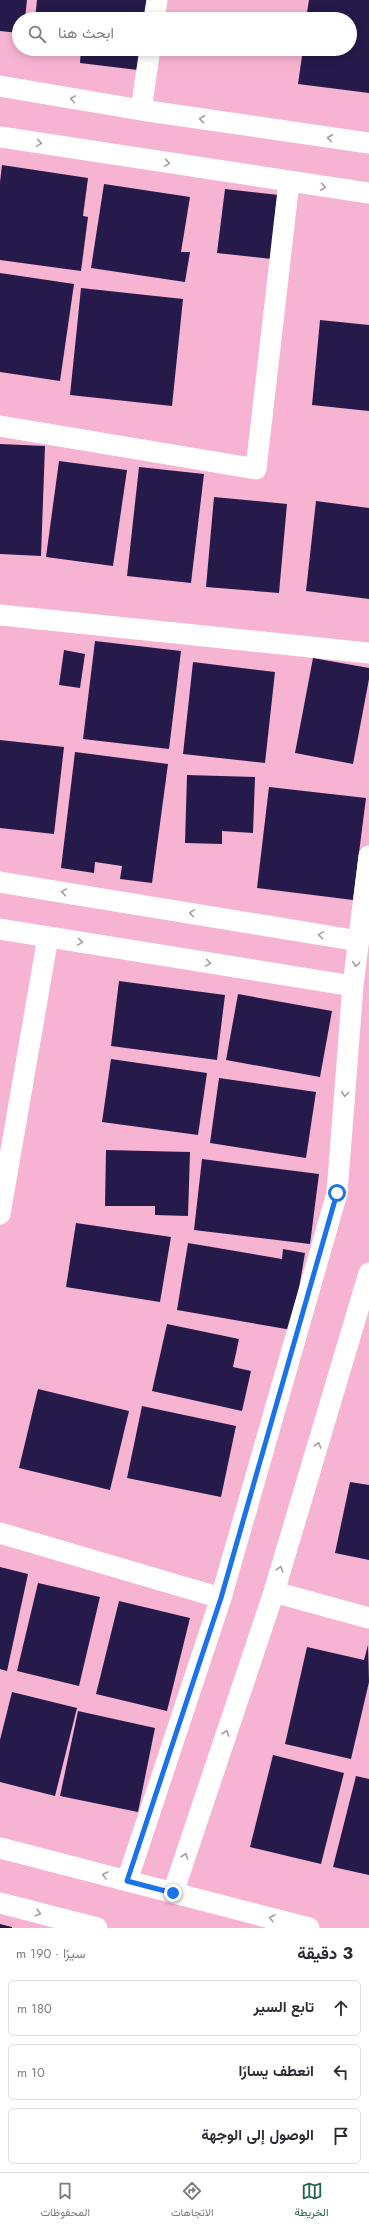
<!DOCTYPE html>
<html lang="ar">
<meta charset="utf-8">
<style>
:root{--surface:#fff;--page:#f7f7f7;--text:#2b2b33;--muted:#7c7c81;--line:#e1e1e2;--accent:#246350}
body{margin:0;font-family:Jost,Vazirmatn,sans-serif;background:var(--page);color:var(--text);direction:rtl}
.stop{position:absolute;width:12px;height:12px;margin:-9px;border:3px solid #1a73e8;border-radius:50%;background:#fff}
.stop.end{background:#1a73e8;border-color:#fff;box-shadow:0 1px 4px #0008}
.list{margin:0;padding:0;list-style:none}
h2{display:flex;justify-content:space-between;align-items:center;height:52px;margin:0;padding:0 16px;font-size:17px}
h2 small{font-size:13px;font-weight:400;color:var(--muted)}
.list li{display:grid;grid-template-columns:26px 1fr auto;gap:12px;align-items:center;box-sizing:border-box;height:56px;margin:0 8px 8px;padding:0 8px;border:1px solid var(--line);border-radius:6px}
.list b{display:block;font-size:15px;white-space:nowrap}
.list em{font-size:13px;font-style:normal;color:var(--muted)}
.icon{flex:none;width:22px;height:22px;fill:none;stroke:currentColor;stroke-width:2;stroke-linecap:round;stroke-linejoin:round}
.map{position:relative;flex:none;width:369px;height:1928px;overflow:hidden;direction:ltr}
.search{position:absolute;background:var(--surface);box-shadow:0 2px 10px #0003;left:12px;right:12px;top:12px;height:44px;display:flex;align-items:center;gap:10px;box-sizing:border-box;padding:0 14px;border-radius:22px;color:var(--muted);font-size:15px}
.sheet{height:244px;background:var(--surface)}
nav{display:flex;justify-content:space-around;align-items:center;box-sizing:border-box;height:56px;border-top:1px solid var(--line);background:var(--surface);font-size:11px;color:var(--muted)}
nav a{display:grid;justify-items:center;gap:2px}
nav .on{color:var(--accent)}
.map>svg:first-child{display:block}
</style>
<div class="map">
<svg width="369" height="1928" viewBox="0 0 369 1928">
<rect width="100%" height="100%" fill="#f7b4d2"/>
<path fill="#261a4b" d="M0,0H27L25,19H19V33L0,31Z
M37,0H154L152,19H35Z
M309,0H369V93L298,84L303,49H350V19H306Z
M81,49H149L146,71L80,63Z
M2,165L88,178L83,216L88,217L81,271L0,260V182Z
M104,184L190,197L181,252H190L185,282L91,268Z
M225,189L279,195L272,259L217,253Z
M0,273L74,284L60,381L0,372Z
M81,288L183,299L172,406L70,395Z
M320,320L369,325V411L312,405Z
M0,444L45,446L41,556L0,554Z
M59,461L127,470L113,566L46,557Z
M139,467L204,474L191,583L127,576Z
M214,497L287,504L279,593L206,587Z
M316,501L369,508V599L306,591Z
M95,641L181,651L169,749L83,739Z
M64,650L85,654L80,688L59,685Z
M313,658L369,668V679L353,764L295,753Z
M193,662L275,672L265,763L183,754Z
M0,740L64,747L54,834L0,828Z
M75,752L168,764L152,883L120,879L122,866L95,862L94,873L61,868Z
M187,775L255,777L253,833L222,831V844L185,843Z
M269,787L366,798L353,900L257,888Z
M119,981L225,995L217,1060L111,1046Z
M238,994L332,1011L320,1077L226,1060Z
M111,1059L207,1073L198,1135L102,1122Z
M219,1078L316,1092L306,1158L210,1143Z
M106,1150L190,1152L188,1216L155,1215V1206H105Z
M202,1159L319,1174L310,1244L194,1230Z
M76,1223L171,1237L160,1302L66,1287Z
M188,1243L282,1259L283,1249L305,1253L292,1330L177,1310Z
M167,1324L239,1339L233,1367L251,1371L242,1411L152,1391Z
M38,1389L129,1411L110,1490L19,1468Z
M142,1406L236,1426L221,1497L127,1478Z
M350,1482L369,1485V1560L335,1553Z
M0,1567L28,1574L7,1671L0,1669Z
M38,1583L100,1597L79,1686L17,1671Z
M119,1601L190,1618L167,1711L96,1694Z
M368,1645L369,1682L351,1759L285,1744L307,1647L364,1660Z
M12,1692L77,1708L55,1796L0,1782V1740Z
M78,1711L155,1728L138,1812L60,1796Z
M273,1755L344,1773L321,1864L250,1847Z
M356,1776L369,1779V1875L333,1867Z
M0,1924L12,1927V1928H0Z"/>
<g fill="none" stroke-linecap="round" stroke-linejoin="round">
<path stroke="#fff" stroke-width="21" d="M154,19L157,0
M0,86L141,110L369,143
M141,110L150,49
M0,137L369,193
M0,426L256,469L289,182
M0,615L369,653
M0,882L359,941
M0,929L353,986
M0,1214L48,937
M0,1533L221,1598
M274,1592L369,1618
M0,1848L309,1928
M127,1881L221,1598L337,1193L353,986L369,856
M173,1893L274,1592L369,1273
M0,1903L97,1928"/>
</g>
<defs><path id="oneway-chevron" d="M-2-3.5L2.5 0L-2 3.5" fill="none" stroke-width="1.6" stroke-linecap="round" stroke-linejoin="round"/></defs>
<g stroke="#a69ba0">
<use href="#oneway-chevron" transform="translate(73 99) rotate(-170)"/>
<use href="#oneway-chevron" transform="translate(202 119) rotate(-172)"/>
<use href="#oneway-chevron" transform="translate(330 138) rotate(-172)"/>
<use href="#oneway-chevron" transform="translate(39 143) rotate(9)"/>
<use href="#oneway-chevron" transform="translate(167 163) rotate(9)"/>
<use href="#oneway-chevron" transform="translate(323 187) rotate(8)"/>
<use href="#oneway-chevron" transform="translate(64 892) rotate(-171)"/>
<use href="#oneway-chevron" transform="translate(192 913) rotate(-171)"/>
<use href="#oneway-chevron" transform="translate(321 935) rotate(-171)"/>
<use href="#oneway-chevron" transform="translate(80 942) rotate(9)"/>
<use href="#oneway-chevron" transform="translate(208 963) rotate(9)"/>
<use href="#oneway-chevron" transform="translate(356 964) rotate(97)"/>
<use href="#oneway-chevron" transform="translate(345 1094) rotate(95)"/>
<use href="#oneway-chevron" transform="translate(318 1445) rotate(-73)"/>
<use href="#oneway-chevron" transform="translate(280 1569) rotate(-73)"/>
<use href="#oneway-chevron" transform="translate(226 1733) rotate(-71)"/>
<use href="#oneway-chevron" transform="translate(185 1856) rotate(-71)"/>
<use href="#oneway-chevron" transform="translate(105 1875) rotate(-166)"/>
<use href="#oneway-chevron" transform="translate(38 1913) rotate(15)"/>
<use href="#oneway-chevron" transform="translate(272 1918) rotate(-166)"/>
</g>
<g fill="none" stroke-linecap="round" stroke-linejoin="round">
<path stroke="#1a73e8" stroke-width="5" d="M173,1893L127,1881L221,1598L337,1193"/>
</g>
</svg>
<div class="stop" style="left:337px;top:1193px"></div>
<div class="stop end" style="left:173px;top:1893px"></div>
<div class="search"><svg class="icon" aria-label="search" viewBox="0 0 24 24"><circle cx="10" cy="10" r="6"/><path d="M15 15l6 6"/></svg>ابحث هنا</div>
</div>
<section class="sheet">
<h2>3 دقيقة<small>سيرًا · 190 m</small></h2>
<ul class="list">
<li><svg class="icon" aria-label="ahead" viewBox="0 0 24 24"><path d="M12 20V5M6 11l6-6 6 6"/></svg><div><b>تابع السير</b></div><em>180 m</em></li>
<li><svg class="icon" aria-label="left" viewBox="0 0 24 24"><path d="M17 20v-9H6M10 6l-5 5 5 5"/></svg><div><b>انعطف يسارًا</b></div><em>10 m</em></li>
<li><svg class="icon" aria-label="arrive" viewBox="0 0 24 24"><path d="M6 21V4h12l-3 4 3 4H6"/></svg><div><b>الوصول إلى الوجهة</b></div></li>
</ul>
</section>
<nav>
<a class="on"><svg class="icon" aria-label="map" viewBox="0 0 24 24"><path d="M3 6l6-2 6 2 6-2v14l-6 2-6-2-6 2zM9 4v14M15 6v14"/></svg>الخريطة</a>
<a><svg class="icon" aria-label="directions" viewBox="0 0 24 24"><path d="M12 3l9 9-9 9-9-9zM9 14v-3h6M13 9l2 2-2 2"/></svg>الاتجاهات</a>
<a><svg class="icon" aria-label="saved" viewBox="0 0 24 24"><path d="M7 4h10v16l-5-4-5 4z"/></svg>المحفوظات</a>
</nav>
